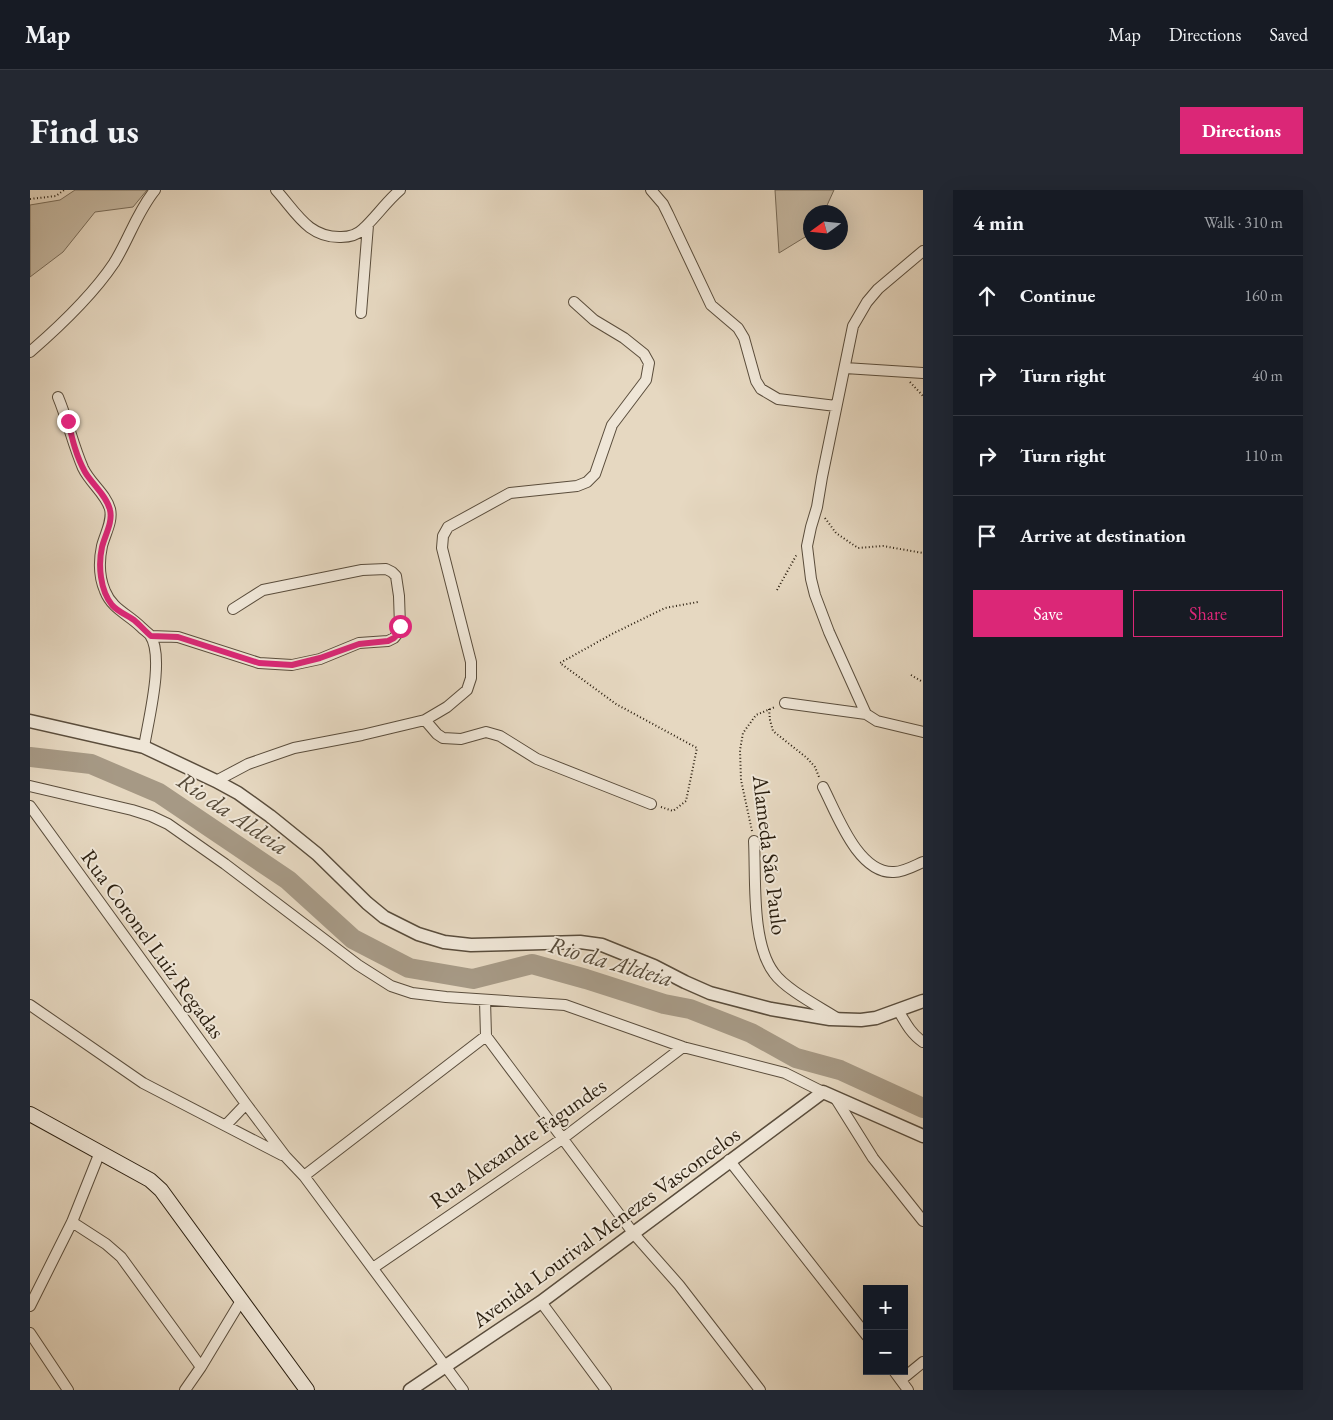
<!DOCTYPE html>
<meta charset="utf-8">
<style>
:root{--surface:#171b24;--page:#242831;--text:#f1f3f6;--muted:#9ea1a6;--line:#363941;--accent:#db2777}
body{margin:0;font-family:"EB Garamond",serif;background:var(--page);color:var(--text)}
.controls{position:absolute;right:15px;bottom:15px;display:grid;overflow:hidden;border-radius:0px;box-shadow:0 5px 20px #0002}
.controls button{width:45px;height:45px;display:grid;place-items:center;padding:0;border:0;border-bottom:1px solid var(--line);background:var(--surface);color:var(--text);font:25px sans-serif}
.compass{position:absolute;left:773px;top:15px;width:45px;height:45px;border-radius:50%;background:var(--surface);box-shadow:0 5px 20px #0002;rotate:255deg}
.stop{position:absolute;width:15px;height:15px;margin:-11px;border:4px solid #db2777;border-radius:50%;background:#fff}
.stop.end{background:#db2777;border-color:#fff;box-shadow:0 1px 5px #0008}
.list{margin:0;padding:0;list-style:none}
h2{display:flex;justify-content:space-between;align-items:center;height:65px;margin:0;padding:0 20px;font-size:21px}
h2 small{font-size:16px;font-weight:400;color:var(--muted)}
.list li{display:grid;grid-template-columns:32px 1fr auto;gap:15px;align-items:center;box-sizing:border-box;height:80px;padding:0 20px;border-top:1px solid var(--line)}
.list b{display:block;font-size:19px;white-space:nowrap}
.list em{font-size:16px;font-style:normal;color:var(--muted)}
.actions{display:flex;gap:10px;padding:15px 20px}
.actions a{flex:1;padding:11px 0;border:1px solid var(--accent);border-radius:0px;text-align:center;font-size:18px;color:var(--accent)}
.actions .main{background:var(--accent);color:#fff}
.icon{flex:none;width:28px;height:28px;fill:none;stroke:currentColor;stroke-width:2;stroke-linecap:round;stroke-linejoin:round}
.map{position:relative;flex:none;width:893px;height:1200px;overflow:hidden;border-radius:0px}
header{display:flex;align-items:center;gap:30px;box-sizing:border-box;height:70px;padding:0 25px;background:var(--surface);border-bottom:1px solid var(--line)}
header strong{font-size:24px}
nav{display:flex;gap:28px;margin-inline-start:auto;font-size:18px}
.intro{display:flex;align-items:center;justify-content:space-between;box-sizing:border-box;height:120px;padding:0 30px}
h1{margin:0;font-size:35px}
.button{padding:12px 22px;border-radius:0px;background:var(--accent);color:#fff;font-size:18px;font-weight:700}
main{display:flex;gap:30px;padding:0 30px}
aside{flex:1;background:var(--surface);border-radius:0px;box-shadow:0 5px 20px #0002}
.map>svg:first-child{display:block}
</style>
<header>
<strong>Map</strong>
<nav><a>Map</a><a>Directions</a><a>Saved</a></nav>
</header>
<div class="intro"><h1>Find us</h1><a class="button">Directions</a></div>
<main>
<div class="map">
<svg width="893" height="1200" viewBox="0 0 893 1200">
<rect width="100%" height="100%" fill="#e6d8c1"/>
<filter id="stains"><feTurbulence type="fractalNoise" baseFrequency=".004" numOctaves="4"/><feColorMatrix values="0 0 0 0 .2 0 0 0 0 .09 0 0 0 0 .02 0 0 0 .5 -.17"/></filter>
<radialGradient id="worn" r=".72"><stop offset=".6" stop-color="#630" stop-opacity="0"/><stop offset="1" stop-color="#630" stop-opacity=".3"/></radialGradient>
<path fill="#c6b9a3" stroke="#786c5a" d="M45,0H117L103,17L65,22L33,62L0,87V15L30,10Z
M745,0H804L794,22H781L780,44L749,63Z"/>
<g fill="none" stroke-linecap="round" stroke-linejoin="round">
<path stroke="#a69985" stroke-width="20" d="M0,567L61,574L129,603L258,690L323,749L379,778L443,789L502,774L556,789L634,814L660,819L721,843L766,868L810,880L893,918"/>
<g stroke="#5a4d3c" stroke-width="12">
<path id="minor" d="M246,0C266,22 278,48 311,47C319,47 327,45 333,39C346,27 356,12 370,0
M621,0L633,14L638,24L681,115L708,138L714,148L726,191L731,199L748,209L806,216
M893,61L848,99L837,112L823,136L792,287L787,317L781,337L777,356L781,389L785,405L799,442L836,524L847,531L893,542
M331,123L338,35
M0,162C30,136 62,106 84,73C99,49 107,22 125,0
M815,178L893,183
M28,207C38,231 43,255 53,278C60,293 76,304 80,319C83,331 75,344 72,356C69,370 69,387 75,401C82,419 98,424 111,437C114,440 117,442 120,445C135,467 118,531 114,557
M121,446L148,447L229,473L262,475L290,469L329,453L358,451L364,448L368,443L370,436L369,406L366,386L362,382L356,379L332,380L233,400L203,419
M755,513L836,524
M395,530L407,544L413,548L431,549L456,542L470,546L507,569L621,614
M186,591L218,574L264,558L332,545L395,530L417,517L437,500L441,488V472L412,358L413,346L418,337L480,303L547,296L557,292L565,284L582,235L616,190L619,173L614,164L594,148L564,130L544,112
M0,596L102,620L121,626L138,634L195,674L328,775L361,796L382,803L416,807L535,815L653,857L755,883L793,902
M793,597C807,624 828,684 864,682C874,682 884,676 893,672
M0,616L216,914L256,967L274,986L433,1200
M724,651C726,688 721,753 744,783C756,800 792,818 810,830
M455,810L456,846L604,1044L649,1095L730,1200
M0,815L113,893L252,965
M868,820C875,832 881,844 893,852
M806,909L843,968L893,1031
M196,935L216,914
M699,970L837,1146
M274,986L456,846
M42,1032L76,1054L91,1067L171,1177L155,1200
M343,1078L532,949L653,857
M511,1112L576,1200
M0,1116L42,1032L70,962
M0,1143L38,1200
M171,1177L212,1109
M864,1181L878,1200
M871,1190L893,1172"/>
</g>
<g stroke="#5a4d3c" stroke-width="15">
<path id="tertiary" d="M0,531L114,557L186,591L208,603L240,626L287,664L337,713L354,727L388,744L414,752L441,755L550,752L572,755L624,776L655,792L680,803L741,819L800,829L831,830L846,828L893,811
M380,1200L511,1112L793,902L893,946"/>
</g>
<g stroke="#2b1f10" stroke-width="16">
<path id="secondary" d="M0,924L120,990L131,1000L277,1200"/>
</g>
<path stroke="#2b1f10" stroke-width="2" stroke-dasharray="1 2.5" stroke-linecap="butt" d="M0,9L26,6L34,0
M880,192L893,206
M795,328L806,343L828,358L853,356L893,363
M747,400L767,364
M881,485L893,492
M739,519L740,530L743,541L777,568L785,577L789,587
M631,617L643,621L656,611L667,558L586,514L530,473L582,444L635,418L668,412
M722,641L711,590L710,560L713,543L726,525L745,517"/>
<use href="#minor" stroke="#efe6d7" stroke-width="10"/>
<use href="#tertiary" stroke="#efe6d7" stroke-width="12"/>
<use href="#secondary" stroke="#efe6d7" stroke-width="14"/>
</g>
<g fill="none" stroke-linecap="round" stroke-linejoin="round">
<path stroke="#db2777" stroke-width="6" d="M38,231C42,248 46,266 55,282C62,294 77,306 80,320C83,332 75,345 72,357C68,375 70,400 82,415C88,422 97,425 104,430C110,435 115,441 121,446L148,447L229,473L262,475L290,468L329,454L358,451L364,448L368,444L370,436"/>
</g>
<g text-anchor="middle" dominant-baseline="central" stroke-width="4" stroke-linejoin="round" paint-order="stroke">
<g font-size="22" fill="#2b1f10" stroke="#efe6d7">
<text transform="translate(740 665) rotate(83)">Alameda São Paulo</text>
<text transform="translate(123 754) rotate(54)">Rua Coronel Luiz Regadas</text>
<text transform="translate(488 953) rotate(-35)">Rua Alexandre Fagundes</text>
<text transform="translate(576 1037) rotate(-36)">Avenida Lourival Menezes Vasconcelos</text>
</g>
<g font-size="24" font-style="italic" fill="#564a39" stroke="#efe6d7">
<text transform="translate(203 623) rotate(34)">Rio da Aldeia</text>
<text transform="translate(581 771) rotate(16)">Rio da Aldeia</text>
</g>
</g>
<rect width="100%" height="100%" filter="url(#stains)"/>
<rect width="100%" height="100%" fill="url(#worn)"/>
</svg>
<div class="controls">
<button>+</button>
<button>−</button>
</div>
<svg class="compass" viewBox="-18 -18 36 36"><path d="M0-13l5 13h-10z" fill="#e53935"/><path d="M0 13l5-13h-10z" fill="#9ea1a6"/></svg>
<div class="stop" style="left:370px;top:436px"></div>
<div class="stop end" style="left:38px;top:231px"></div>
</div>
<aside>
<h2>4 min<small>Walk · 310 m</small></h2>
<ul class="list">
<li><svg class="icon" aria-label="ahead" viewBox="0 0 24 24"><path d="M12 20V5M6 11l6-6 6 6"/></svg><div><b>Continue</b></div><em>160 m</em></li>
<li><svg class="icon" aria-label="right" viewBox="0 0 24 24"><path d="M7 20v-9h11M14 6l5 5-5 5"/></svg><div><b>Turn right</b></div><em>40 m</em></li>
<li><svg class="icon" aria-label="right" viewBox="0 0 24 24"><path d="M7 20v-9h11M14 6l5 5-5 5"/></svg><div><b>Turn right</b></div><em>110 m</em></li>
<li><svg class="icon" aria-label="arrive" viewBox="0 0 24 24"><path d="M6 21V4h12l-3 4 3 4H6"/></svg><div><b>Arrive at destination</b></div></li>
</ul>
<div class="actions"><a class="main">Save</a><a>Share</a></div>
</aside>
</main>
